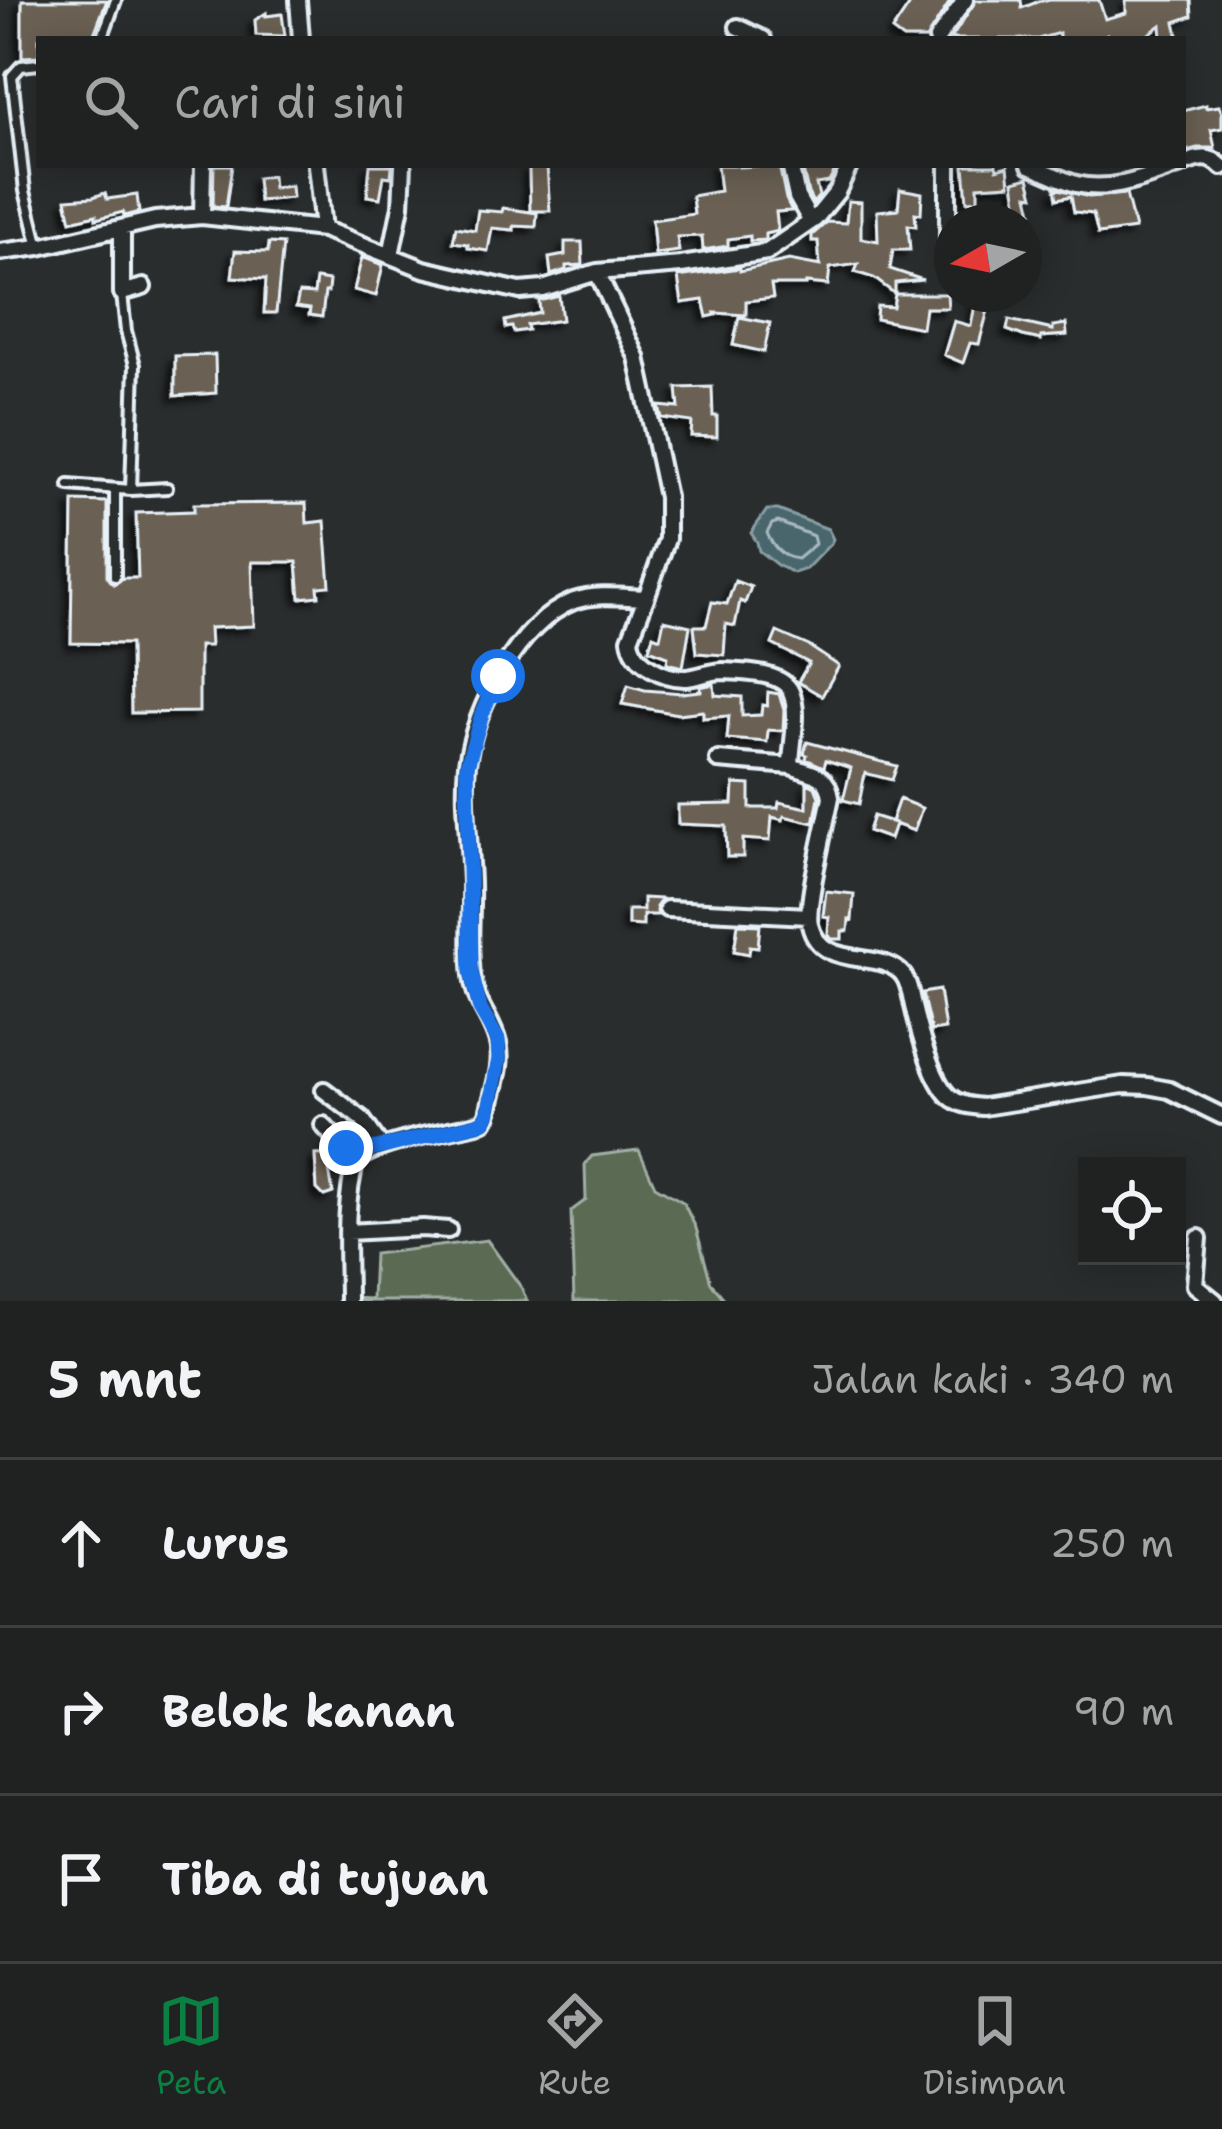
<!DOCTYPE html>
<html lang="id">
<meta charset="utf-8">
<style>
:root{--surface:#202222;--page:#2d2f2f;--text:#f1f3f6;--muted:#a2a4a5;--line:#3d3f40;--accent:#0b8043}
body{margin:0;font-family:"Shantell Sans",sans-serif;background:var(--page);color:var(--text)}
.controls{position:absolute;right:36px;bottom:36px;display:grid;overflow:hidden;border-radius:0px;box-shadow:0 6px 30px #0003}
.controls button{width:108px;height:108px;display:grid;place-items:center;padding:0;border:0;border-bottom:3px solid var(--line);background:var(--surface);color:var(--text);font:60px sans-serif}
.compass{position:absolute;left:934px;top:204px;width:108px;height:108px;border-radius:50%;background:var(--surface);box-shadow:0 6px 30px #0003;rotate:261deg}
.stop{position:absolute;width:36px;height:36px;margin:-27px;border:9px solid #1a73e8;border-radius:50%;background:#fff}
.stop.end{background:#1a73e8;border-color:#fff;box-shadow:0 3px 12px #0008}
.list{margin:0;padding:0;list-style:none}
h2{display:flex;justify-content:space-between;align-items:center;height:156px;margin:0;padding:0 48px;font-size:51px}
h2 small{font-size:39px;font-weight:400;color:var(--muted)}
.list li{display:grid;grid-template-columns:78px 1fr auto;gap:36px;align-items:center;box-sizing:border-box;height:168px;padding:0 48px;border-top:3px solid var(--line)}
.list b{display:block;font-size:45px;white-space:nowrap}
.list em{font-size:39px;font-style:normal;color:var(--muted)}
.icon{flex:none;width:66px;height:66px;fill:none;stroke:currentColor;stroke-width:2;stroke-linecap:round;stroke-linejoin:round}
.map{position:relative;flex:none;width:1222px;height:1301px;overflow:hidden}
.search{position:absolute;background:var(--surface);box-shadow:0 6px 30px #0003;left:36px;right:36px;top:36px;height:132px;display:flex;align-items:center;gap:30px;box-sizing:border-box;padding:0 42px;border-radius:0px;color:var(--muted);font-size:45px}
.sheet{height:660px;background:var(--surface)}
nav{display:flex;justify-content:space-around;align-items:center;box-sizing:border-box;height:168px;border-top:3px solid var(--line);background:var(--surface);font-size:33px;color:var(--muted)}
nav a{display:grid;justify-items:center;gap:6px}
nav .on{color:var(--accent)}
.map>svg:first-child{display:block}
</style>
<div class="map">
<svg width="1222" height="1301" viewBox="0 0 1222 1301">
<defs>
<filter id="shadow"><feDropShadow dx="-5.5" dy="5.5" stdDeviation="3" flood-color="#0009"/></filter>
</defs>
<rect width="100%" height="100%" fill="#2a2d2e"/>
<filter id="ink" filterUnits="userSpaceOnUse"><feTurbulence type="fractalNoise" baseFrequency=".00833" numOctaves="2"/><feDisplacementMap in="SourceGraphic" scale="24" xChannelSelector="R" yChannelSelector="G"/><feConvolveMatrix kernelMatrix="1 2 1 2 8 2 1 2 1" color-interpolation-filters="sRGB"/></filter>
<g filter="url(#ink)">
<path fill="#5a6a52" stroke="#a1aea5" stroke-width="3" d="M639,1150L655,1186L683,1202L696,1228L711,1283L726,1301H574L571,1211L586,1200L585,1164L592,1156Z
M487,1240L521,1287L527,1301H352V1298L372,1299L374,1254Z"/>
<path fill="#48666c" stroke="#889ea4" stroke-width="3" d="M767,510H778L828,529L833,539L831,543L806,569L794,573L777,565L759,551L757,542L751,533Z"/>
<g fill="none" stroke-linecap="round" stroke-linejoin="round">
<path stroke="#a8b9c0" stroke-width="3" d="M778,522L813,536L815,544L797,559C781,557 773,547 767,533L772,524Z"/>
</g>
<path fill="#6b6152" stroke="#e8f1f8" stroke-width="3" filter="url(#shadow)" d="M22,0H107L92,39H39V56L22,57Z
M913,0H951L926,39H903L892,31Z
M976,0H1021L1022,8L1042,0H1099L1105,19L1126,13V0H1191L1192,16L1175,22L1179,39H1162L1161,25L1142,39H1108L1107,34L1094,39H1059V33L1038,39H951Z
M266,13V16L282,14L285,36L256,35L255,20Z
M1206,105V108L1219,106L1222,112V128L1211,130L1215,148H1197L1183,152V111Z
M214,165H232L226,207L213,206Z
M370,165H392L391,177L384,176L380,198L367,196Z
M717,165H739V167L779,165L786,199L792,211L776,212L778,231L765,234V240L750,241V236L728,239V246L703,250L702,236L677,237L679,251L655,254L652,220L694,214L692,196L720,191Z
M802,165H838L829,182L816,184L819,196L813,203L808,193Z
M964,165H996L997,169L1008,166L1010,184L978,186V200L967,201Z
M547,167L550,211H530L529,168Z
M272,176L273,188L291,186L292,198L259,201L257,178Z
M1029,177L1034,196L1028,195L1032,212L1019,216L1014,181Z
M1055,188L1089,197L1126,194L1135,229L1098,234L1093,214L1074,212L1071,196L1057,199Z
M900,189L922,193L921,214L915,213L916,226L908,225L910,250H893L890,269L923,280L895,283V294L874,278L855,272L858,264L830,268L828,285L806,283V285H771L773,298L746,301V315L715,313L716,315L707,317L703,300L682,303L678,277L740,268V271L789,260L820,266L818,241H812V235L827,222L846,223L848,201L861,202V238L878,241L877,211L898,209Z
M105,193L107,199L137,195L139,212L124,216L123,212L96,219V215L71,221L66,199L93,197Z
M503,208L537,213L536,227L514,226V230L492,228L488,251L468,248V244L453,242L456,227L475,230L478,210L502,212Z
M565,242H582L583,265L566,266V270L551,275L549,258L565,255Z
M269,243L283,244L276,313H264L266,279L232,277L235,251L268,252Z
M362,257L383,265L376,296L354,290Z
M316,279L329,281L328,292H325L322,317L309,315L310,309L296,307L299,293L314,294Z
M895,294H947L948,308H925L922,328L876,319L877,306L893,307Z
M977,295L991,299L979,344L970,343L963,363L944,355L954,321L971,326Z
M559,296L562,320L527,325L528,330L514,332L512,327L506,328L505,321L540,313L539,301Z
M739,317L770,323L764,352L733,345Z
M1009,320L1053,330V326L1066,324L1067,335L1041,337V340L1023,336L1007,330Z
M215,355L216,393L175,396V356Z
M712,387L713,416H717V437L691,436L692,422L662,418L659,406L679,408L677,388Z
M73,501L107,502V576L114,584L123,578H138L136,513L194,511V504L306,503L307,523L325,521L330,586L318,587L319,596L300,598L297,562H252L254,626L209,628L210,646H199V712L131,713L130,644L71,643Z
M735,581L751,587L745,603L740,601L735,626L726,624L724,655L697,653L694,626H706L712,602L727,604Z
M664,620L690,626L683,667L667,663L668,656L649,649L653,635L660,638Z
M777,632L809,646L839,666L822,696L798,682L809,663L772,644Z
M714,684L715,695L742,697V716L761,715L762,705L767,706L768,692L779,694L784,710L783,731L768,730L767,742L727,739L729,716L703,718V711L678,714L622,704L628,685L645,690L682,693L701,691L700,687Z
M807,742L897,766L892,780L865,773L859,804L843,800L851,768L826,760L824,767L806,759L807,755L804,754Z
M807,783L815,787L819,797L814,823L784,816L783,820L772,817L770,841L743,839V857H727L726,826L678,824V805L733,804L734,784L750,785V808H778L779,802L807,808Z
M899,799L922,808L914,831L895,824L890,839L868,831L873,816L895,823L891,822Z
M826,891L854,894L852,920L849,919L848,931H842V939H832L828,935L829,917L823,916Z
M643,898L662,899L656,907L658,915H643V926L628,925V910H643Z
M738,924L760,925L758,947L750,946L749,954L734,951Z
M939,990L945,1029L931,1031L922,993Z
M334,1154L338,1158L339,1169L329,1170L333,1193L324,1196L317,1189L315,1155Z"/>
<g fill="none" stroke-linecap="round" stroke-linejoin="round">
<g stroke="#e8f1f8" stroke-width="16">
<path id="service" d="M102,39L116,0
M39,247L25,191L12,76L21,66L39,64
M69,485L131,490L135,365L126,331L122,294
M131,490L167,488
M115,576V491"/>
</g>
<g stroke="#e8f1f8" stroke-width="22">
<path id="minor" d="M298,0L301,39
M738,27L763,39
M937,39L965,0
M1183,164C1198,158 1209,154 1222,167
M316,165L323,229
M790,165L797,197L811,222
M1030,165C1045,171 1060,179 1076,184C1111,193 1148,177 1181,165
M202,216L203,165
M122,229V293L143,287
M0,252L39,247L155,220L202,216L323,229L424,269L520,291L543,289L597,272L637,357L667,497V539L646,598
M391,255L401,206L403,165
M948,270V165
M597,272L681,265L767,252L815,219L837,192L850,165
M718,760L791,766
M667,909L809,916
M324,1090L362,1119L381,1146
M323,1125L356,1161C343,1205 348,1255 348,1301
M356,1161C374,1143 448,1131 477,1124L484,1121L488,1115C492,1092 504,1066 498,1043C492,1018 475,1005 472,975C468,944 472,914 471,883C470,845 463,803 467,764C474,708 519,622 574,601C597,593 622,597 646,598L630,639C633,663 664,679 687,678C699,677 711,671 723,671C743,672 783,672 791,692C800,713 791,744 791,766C811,774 828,773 831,797C826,823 805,905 810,925C821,972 882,948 903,975C910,984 911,999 914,1010C919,1032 932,1080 949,1096C959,1105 971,1106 983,1107L1123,1085L1148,1086L1169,1090L1222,1116
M347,1232L423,1228L448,1230
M1199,1238L1195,1285L1215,1301"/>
</g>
<use href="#service" stroke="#2a2d2e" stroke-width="8"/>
<use href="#minor" stroke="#2a2d2e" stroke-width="14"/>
</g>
</g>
<g fill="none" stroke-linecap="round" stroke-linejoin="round" filter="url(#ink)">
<path stroke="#1a73e8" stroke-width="15" d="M346,1148L356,1161L370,1150L477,1124L484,1121L488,1115L499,1059L498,1040L480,1009L471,972L467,766L482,714L498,676"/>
</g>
</svg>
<div class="controls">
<button><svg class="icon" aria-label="locate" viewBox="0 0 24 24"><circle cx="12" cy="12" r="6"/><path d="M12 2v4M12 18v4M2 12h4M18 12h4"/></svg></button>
</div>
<svg class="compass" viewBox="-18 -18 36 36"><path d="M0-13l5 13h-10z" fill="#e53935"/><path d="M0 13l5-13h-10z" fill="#a2a4a5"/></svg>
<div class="stop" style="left:498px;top:676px"></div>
<div class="stop end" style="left:346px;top:1148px"></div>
<div class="search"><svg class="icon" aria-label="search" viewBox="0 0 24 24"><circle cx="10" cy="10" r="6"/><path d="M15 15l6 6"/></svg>Cari di sini</div>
</div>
<section class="sheet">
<h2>5 mnt<small>Jalan kaki · 340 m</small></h2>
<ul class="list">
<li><svg class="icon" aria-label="ahead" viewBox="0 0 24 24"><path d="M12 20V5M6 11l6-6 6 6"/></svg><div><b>Lurus</b></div><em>250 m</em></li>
<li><svg class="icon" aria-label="right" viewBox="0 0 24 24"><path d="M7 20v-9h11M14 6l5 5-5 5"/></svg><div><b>Belok kanan</b></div><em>90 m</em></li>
<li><svg class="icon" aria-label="arrive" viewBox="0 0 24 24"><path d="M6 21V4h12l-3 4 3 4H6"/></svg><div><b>Tiba di tujuan</b></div></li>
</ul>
</section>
<nav>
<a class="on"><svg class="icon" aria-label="map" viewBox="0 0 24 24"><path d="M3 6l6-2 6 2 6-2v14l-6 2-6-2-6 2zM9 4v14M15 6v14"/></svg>Peta</a>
<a><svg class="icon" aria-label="directions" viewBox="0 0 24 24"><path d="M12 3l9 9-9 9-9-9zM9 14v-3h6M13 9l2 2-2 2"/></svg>Rute</a>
<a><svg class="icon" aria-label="saved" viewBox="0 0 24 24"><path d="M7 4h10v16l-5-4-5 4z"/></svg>Disimpan</a>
</nav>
